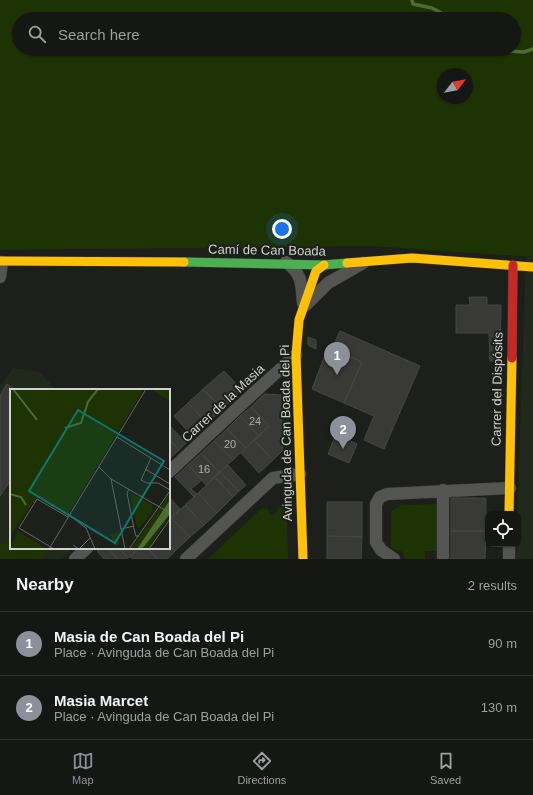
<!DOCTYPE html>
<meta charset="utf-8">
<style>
:root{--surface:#151714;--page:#222422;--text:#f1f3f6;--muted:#9d9fa0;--line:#343634;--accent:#8c9099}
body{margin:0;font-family:Helvetica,sans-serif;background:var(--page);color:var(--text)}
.controls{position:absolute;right:12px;bottom:12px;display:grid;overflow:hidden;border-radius:8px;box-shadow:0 1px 3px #0004}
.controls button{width:36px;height:36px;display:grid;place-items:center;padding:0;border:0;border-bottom:1px solid var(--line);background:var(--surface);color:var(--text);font:20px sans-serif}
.compass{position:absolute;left:437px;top:68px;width:36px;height:36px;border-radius:50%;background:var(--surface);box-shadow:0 1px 3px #0004;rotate:59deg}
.you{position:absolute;left:282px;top:229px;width:14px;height:14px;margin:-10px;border:3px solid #fff;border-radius:50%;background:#1a73e8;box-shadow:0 0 0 6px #1a73e833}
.badge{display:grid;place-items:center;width:26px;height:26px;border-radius:50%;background:var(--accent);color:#fff;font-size:13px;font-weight:700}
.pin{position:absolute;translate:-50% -33px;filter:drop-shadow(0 1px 2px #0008)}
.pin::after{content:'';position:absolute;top:21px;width:14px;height:12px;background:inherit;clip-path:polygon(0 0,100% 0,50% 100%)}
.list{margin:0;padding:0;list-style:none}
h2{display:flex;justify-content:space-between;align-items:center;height:52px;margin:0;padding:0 16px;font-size:17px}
h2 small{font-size:13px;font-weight:400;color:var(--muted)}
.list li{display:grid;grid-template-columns:26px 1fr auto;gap:12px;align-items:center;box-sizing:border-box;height:64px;padding:0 16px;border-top:1px solid var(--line)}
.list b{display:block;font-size:15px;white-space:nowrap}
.list p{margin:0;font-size:13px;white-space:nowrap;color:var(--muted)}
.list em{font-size:13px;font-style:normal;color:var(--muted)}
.icon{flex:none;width:22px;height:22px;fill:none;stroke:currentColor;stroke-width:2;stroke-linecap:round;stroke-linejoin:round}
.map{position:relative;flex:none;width:533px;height:559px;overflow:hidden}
.search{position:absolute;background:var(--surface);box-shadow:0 1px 3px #0004;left:12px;right:12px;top:12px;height:44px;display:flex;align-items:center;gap:10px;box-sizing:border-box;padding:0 14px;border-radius:22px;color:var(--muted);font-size:15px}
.sheet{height:180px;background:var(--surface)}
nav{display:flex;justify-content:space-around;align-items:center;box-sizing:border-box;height:56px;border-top:1px solid var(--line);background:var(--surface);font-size:11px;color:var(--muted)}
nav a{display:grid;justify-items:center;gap:2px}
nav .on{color:var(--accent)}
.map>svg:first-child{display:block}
</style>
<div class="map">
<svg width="533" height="559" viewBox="0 0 533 559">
<rect width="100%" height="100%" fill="#1c1f1a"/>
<path fill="#21281c" d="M526,257H533V559H516V544H518L517,514Z
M13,368L40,372L56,390H11V548H69L71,551L62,559H0V386Z"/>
<path fill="#1d3304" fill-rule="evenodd" d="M0,0H533V257L370,246L0,250ZM19,19H514V49H19ZM443,74H467V98H443Z
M283,504L287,509L288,559H208L263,507L265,509L266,507L271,515H274L281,505Z
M437,504L438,551H425V559H404L403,552L391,548V511L402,505Z
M11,537V548H52L40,559H0V547Z"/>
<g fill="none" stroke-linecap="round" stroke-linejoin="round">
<path stroke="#4c6d2f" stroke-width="3.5" d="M412,0L413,4L432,8L453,19
M478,49L524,52L533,49"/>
</g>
<path fill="#393a37" stroke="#454743" d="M469,297H487V305H501L500,365H495V360L490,361L489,333H456V305H470Z
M340,331L420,366L384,449L364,440L374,416L344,403L362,362L332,349Z
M308,337L316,340V349L308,345Z
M328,347L362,362L344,403L312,389Z
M224,371L242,390L222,409L203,389Z
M7,384L15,390H11V480L0,496V395Z
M203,389L222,409L207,423L188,403Z
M264,394L281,395L283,450L273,460L254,440L269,426L251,407Z
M188,403L207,423L193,437L174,416Z
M251,407L269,426L259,436L240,416Z
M240,416L259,436L246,448L227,429Z
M169,425L186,443L179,450L169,439Z
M227,429L246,448L233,460L214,441Z
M336,434L357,444L349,463L328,454Z
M169,439L179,450L169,459Z
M254,440L273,460L259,473L241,453Z
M214,441L233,460L219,472L201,453Z
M201,453L219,472L206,485L188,465Z
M188,465L202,480L191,489L197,494L194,497L175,477Z
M228,465L246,485L239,491L220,472Z
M220,472L239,491L233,497L215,477Z
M215,477L233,497L217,513L198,493Z
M198,493L217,513L204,525L185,505Z
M169,497L180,509L169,520Z
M451,498H486V531H451Z
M327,502H362V537L327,536Z
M185,505L204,525L190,537L171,518Z
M171,518L190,537L175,551L169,545V520Z
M451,531H486L485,559H451Z
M327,536L362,537L361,559H327Z
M169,545L175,551L167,559H158L147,548H169Z
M100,548H107L118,559H104L97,551Z
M107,548H119L128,558L118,559Z
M119,548H139L128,558Z
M139,548H147L158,559H133L130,557Z"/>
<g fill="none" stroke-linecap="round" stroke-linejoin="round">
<g stroke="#363836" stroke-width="13">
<path id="street" d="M286,262C303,275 301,283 303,303
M0,277L2,262
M306,305L328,283L363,263
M169,472L257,390L296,355
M443,490V559
M75,559L87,548
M186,559L273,478L300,474
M394,559L381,550L376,542V504L380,497L387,494L510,488
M509,559V544"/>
</g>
<g stroke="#363836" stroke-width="10">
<path id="fast" d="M184,262L324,265L347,263"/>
</g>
<g stroke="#363836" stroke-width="10">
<path id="slow" d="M0,261L184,262
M347,263L412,258L533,267
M509,514L512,358
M303,559L296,355L299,320L316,271L324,265"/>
</g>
<g stroke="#363836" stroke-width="10">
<path id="jam" d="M512,358L513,265"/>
</g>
<use href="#street" stroke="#545553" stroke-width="12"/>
<use href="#fast" stroke="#4caf50" stroke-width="9"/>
<use href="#slow" stroke="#ffc107" stroke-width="9"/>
<use href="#jam" stroke="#c62828" stroke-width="9"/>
</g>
<g text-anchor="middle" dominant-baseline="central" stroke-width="4" stroke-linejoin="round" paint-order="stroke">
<g font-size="11" fill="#aaaca8">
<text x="255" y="421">24</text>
<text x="230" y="444">20</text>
<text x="204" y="469">16</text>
</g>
<g font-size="13" fill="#cfd2ce" stroke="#1c2019">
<text transform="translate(267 250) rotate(1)">Camí de Can Boada</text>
<text transform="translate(497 389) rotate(-89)">Carrer del Dispósits</text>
<text transform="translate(223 403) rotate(-43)">Carrer de la Masia</text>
<text transform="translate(286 433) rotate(-91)">Avinguda de Can Boada del Pi</text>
</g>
</g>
<g transform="translate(10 389)">
<rect width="160" height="160" fill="#1c1f1a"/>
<path d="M0,0H134L58,125L27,108L0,147ZM140,0H160V12ZM160,104V111L128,158L121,160ZM123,105L142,116L143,121L130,139L127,138L121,109ZM160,125L138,160H132L148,138ZM8,142L35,159V160H0ZM107,144L110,156L104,157L101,145Z" fill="#1d3304"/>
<path d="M160,111V125L132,160H127Z" fill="#4c6d2f"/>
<path fill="none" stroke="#4c6d2f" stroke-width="2" d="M3,0L27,31M55,39L71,34L78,13L88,0M0,105L11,108L16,116"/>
<path fill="none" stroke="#646762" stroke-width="1" d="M107,48L160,81M141,69L131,91L137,94H148L160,101M89,78L101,90L160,124M135,80L160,95M101,90L115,160M119,100L117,104L124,140L126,147H129M59,126L76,139L85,160M111,140L124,137M63,156L69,160L80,149M39,160L136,0M44,160L9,139L27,110L58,128M119,160L160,102M139,160L160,130"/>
<path fill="#0f766e" fill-opacity="0.15" stroke="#0f766e" stroke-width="2" d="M68,21L154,72L105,154L19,102Z"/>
<rect width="160" height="160" fill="none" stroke="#cfd2ce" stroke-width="2"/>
</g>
</svg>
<div class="controls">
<button><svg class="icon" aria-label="locate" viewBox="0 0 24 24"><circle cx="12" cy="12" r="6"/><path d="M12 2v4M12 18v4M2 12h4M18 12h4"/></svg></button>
</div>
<svg class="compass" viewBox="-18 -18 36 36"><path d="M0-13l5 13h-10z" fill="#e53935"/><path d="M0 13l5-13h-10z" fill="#9d9fa0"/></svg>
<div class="you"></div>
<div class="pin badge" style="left:337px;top:375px">1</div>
<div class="pin badge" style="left:343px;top:449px">2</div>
<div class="search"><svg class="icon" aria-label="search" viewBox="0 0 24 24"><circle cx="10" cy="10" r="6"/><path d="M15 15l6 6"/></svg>Search here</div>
</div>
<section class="sheet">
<h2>Nearby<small>2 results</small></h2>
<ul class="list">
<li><span class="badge">1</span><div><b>Masia de Can Boada del Pi</b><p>Place · Avinguda de Can Boada del Pi</p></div><em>90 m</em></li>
<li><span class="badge">2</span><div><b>Masia Marcet</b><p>Place · Avinguda de Can Boada del Pi</p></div><em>130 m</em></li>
</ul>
</section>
<nav>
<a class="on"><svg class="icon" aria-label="map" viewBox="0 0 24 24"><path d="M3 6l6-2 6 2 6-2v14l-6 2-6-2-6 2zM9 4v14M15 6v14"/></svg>Map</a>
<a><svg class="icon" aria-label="directions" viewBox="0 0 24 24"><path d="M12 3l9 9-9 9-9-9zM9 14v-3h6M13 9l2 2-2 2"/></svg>Directions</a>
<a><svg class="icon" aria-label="saved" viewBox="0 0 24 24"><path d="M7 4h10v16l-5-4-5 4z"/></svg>Saved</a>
</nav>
